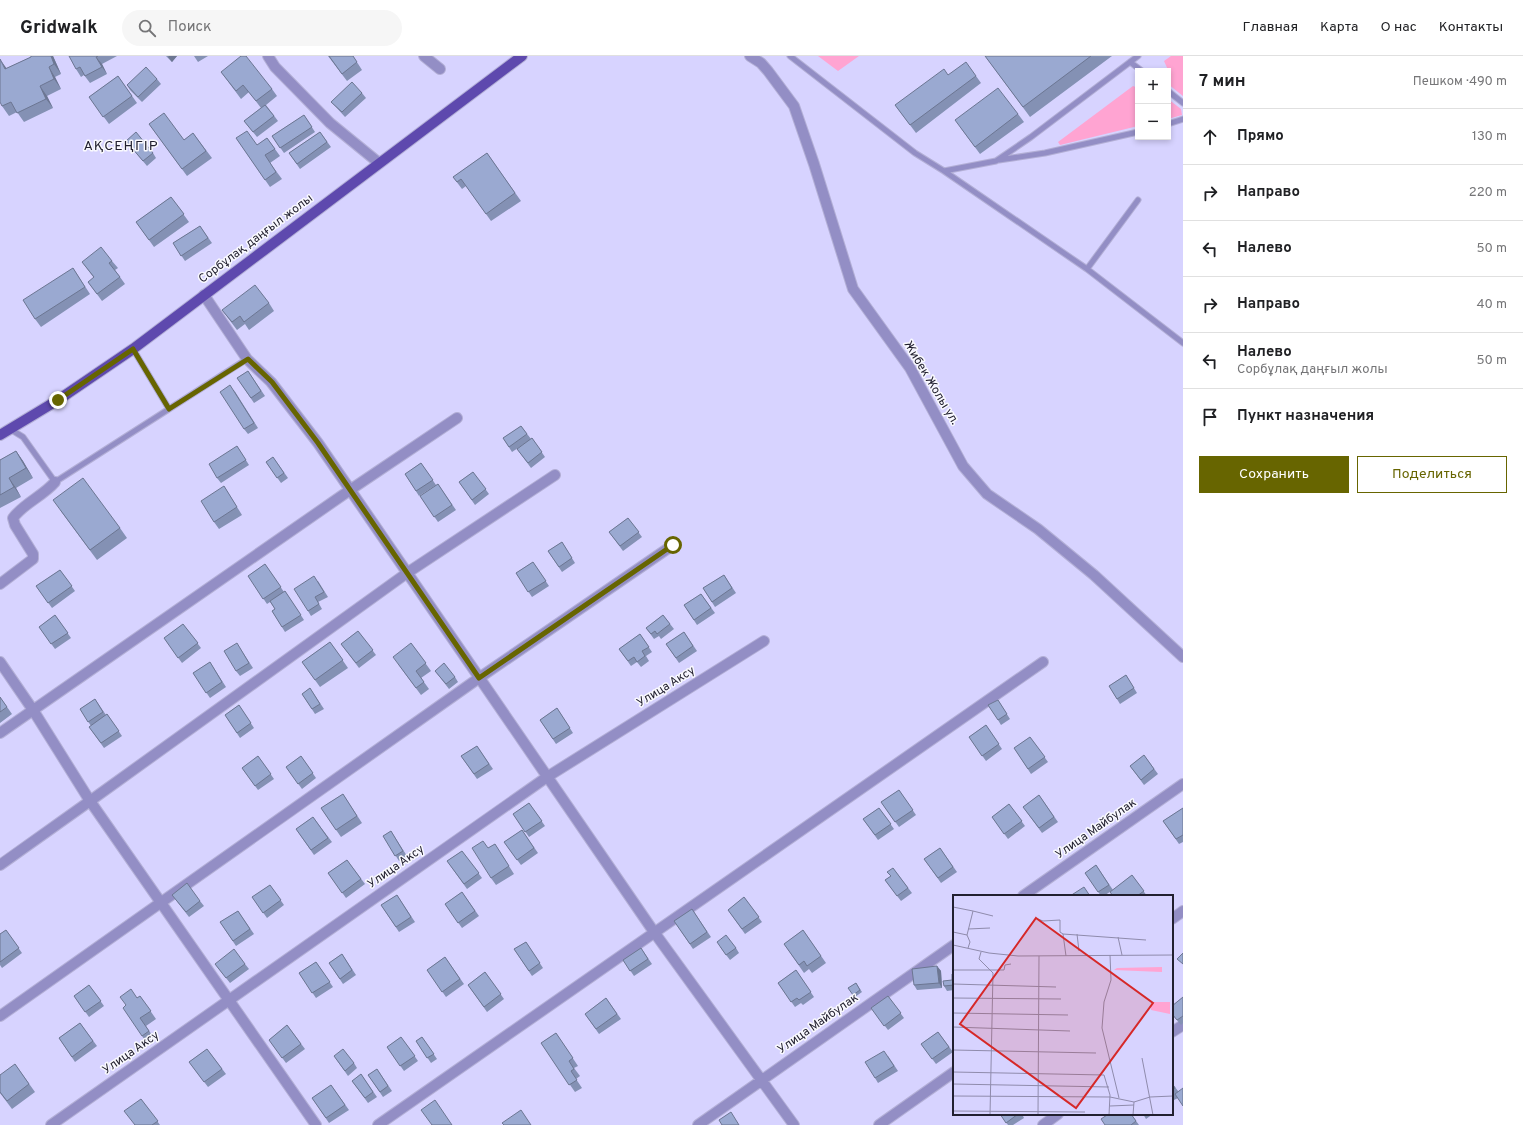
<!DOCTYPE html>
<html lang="ru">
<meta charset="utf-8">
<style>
:root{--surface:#fff;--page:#f6f6f6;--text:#202124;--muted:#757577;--line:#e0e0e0;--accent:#676500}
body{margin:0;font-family:Overpass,sans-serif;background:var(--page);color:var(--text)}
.controls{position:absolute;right:12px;top:12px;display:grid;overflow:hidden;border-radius:0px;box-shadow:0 2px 6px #0003}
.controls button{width:36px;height:36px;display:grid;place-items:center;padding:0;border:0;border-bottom:1px solid var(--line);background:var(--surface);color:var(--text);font:20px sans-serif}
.stop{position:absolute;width:12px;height:12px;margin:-9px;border:3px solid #676500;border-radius:50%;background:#fff}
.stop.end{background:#676500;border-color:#fff;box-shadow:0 1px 4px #0008}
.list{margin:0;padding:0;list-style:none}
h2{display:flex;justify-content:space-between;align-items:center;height:52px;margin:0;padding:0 16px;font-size:17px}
h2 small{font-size:13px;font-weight:400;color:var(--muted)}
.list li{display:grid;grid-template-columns:26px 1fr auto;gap:12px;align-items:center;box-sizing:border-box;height:56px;padding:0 16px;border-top:1px solid var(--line)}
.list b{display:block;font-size:15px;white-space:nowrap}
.list p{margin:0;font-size:13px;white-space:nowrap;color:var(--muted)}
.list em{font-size:13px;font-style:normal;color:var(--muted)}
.actions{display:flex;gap:8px;padding:12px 16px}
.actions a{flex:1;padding:9px 0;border:1px solid var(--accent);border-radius:0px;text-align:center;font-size:14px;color:var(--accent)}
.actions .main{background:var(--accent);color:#fff}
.icon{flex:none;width:22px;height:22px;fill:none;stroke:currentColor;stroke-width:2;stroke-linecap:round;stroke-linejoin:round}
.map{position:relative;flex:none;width:1183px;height:1069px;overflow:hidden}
header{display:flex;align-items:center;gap:24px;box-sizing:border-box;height:56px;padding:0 20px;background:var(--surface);border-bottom:1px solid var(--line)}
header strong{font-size:19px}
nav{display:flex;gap:22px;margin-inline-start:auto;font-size:14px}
.search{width:280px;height:36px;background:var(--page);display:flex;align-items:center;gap:10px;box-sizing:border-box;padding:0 14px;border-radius:22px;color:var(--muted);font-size:15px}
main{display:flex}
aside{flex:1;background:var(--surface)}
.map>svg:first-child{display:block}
</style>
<header>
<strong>Gridwalk</strong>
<div class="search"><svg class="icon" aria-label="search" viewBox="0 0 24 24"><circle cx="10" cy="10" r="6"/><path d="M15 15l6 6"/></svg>Поиск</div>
<nav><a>Главная</a><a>Карта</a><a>О нас</a><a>Контакты</a></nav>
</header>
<main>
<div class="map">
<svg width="1183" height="1069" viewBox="0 0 1183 1069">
<rect width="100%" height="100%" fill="#d7d3ff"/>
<path fill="#ffa4d2" d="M818,0H859L838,15Z
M1171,0H1183V40L1168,28L1169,16L1164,5Z
M1133,30L1138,32V70L1060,89L1058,86Z
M1168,43L1181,53L1182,59L1168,63Z"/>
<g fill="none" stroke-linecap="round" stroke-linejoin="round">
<g stroke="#b3afd6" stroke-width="7">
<path id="service" d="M790,0L915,97L944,115L996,105L1031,81L1138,0
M1130,6L1142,15
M1168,35L1183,47
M1168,68L1183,63
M999,104L1045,97L1138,76
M944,115L1087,213L1138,144
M1087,213L1183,287
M133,293L169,353
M10,373L23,381L55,426L247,303"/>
</g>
<g stroke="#b3afd6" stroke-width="12">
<path id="minor" d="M268,0L275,11L330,67L379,107
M424,0L440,13
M750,0L761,7L768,15L794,50L814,108L853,233L910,312L963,410L987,438L1038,473L1094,519L1183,601
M204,239L247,303L271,326L318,387L654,876L794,1069
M0,528L33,503V498L15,469L13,462C24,447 43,440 55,426
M0,606L33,654L90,745L316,1069
M0,677L350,434L457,362
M0,809L90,745L407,517L555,419
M1023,840L1183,728
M1172,863L1183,855
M0,960L479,622L673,489
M1172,976L1183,969
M51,1069L547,721L764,585
M378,1069L1043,606
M698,1069L954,889
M879,1069L954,1016
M1043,1069L1058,1058"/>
</g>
<g stroke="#b3afd6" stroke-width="12">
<path id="primary" d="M0,379L58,344L133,293L522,0"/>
</g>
<use href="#service" stroke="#938ec5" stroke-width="5"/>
<use href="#minor" stroke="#938ec5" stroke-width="10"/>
<use href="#primary" stroke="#5e49ae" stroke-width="10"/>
</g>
<path fill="#8491b4" d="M31,0H53L61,18L55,21L61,33L47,40L53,52L24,66L17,56L9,60L2,50L7,12L31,1Z
M69,0H117L102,8L107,18L90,27L84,19L81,21L76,13Z
M166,0H177L172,6Z
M194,0H208L198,6Z
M328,0H353L362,14L347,25Z
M985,0H1112L1030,61Z
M221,16L272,33L277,40L266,49L278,65L257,81L244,65L261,52L249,36L241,43Z
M118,20L137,47L109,68L89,41Z
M976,20L981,27L916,77L895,49Z
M157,23L161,28L142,46L130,34L127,29Z
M362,37L366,42L345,61L335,50L331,46Z
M1018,58L1024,66L980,98L960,71Z
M304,59L315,76L284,97L272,80Z
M149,68L184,84L193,77L212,102L187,120Z
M320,76L331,91L300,113L289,97Z
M236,82L257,89L267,82L280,100L270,107L282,123L270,131Z
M126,85L153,97L156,102L147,110Z
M487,97L521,145L491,165L466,130L462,133L453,121Z
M171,141L189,166L154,191L136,166Z
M200,170L212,187L185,205L173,187Z
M112,205L118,212L115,214L125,228L102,245L88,226L94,222L82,206Z
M73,212L90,238L41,271L35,263Z
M269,247L274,255L249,274L245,268L237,274L222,254Z
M248,315L265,340L254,347L237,322Z
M234,334L258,372L248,378L244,373Z
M521,370L531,383L532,382L545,401L531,412L517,393L530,384L512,396L503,382Z
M237,390L249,409L221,427L217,422Z
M16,395L23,405L33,422L16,432L21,441L0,452V404Z
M273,401L288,422L281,427L266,406Z
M421,407L436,429L419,440L405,418Z
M473,416L489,438L475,449L459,426Z
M438,428L456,454L438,466L420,440Z
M224,430L242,459L219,473L214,466Z
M60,454L120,472L127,482L97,504Z
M628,462L642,481L623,495L609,476Z
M562,486L575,507L562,516L548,495Z
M533,506L549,530L532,541L516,517Z
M265,508L284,536L285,535L304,564L285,576L272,555L275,553L270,546L267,548L248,520Z
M60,514L75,535L52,552L36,530Z
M724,519L736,537L715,551L703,532Z
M318,525L328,541L318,546L322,553L311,560L308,555Z
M701,538L715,557L697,569L684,549Z
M55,559L71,582L55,593L39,571Z
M663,559L674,573L661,583L659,580L654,583L646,572Z
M183,568L201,592L182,607L164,582Z
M358,575L376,599L359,612L341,588Z
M684,576L697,595L679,607L666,588Z
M640,578L652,596L646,600L649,605L641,611L637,606L631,610L619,593Z
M330,586L348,612L320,631L302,606Z
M411,587L431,615L421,622L429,633L421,639L398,608Z
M240,592L253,612L240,620L236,615Z
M210,606L226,631L210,642L193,617Z
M435,615L455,621L458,626L449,633Z
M1126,619L1137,637L1120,648L1109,630Z
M310,632L324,653L315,658L302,638Z
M0,641L12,658L0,667Z
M95,643L106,659L107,658L122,680L104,692L89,671L91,670L80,653Z
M998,644L1010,663L1001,669L998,664Z
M239,649L254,672L240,682L225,659Z
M557,652L573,677L556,688L540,664Z
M986,669L1002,693L986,705L969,681Z
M1030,681L1048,706L1031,718L1014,692Z
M477,690L493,713L477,723L461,700Z
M1144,699L1158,718L1144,729L1130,710Z
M258,700L274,723L258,734L242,712Z
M301,700L316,722L302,733L286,711Z
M899,734L916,759L899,771L881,746Z
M343,738L362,767L341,781L321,752Z
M1039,739L1058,766L1042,777L1023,751Z
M529,747L545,770L529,781L513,758Z
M1009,748L1025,770L1008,783L992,761Z
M879,752L894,773L878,784L863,763Z
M1183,752V786L1179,788L1163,765Z
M313,761L332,786L314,799L296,773Z
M522,774L538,797L521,809L504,786Z
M391,775L407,800L399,805L383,780Z
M495,788L514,818L496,829L491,822L488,792Z
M940,792L957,816L941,827L924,803Z
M462,795L482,822L467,833L447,805Z
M347,804L365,828L346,842L328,817Z
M1096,809L1113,834L1132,819L1147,840H1113L1111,835L1104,840H1101L1085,817Z
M893,812L912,837L901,845L885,824L891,820Z
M270,829L284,849L267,862L252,841Z
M462,836L479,860L462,872L445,848Z
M172,839L200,845L204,850L189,861Z
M397,839L415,866L399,876L381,849Z
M744,841L762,866L745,878L728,854Z
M692,853L711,881L693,893L674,865Z
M238,855L254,878L236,890L220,866Z
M6,874L22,897L2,912L0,909V878Z
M803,874L826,907L812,917L809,913L804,917L784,888Z
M526,886L543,912L532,920L514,893Z
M720,891L736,892L739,897L730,904Z
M641,892L652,908L634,920L623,904Z
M342,898L356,919L343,928L329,907Z
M445,901L464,928L446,941L427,914Z
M316,906L333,931L316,942L299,917Z
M215,908H245L249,913L230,927Z
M937,910L941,915L942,932L917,934L914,929Z
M796,914L814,941L803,949L801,947L795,951L778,927Z
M485,916L504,943L487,956L468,929Z
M954,917V934L947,935L944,930L952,924Z
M856,927L862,936L855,941L848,932Z
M89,929L104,950L89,961L74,940Z
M140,940L156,963L146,970L154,982L147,987L142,980L137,942Z
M888,940L904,962L888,974L875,957Z
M1183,941V967L1181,969L1172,958V950Z
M606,942L621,963L599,978L585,958Z
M80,967L97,990L75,1006L59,982Z
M287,969L305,993L286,1007L269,984Z
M938,976L953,996L936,1008L921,988Z
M556,977L578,1010L574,1012L580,1020L576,1023L582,1032L575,1036L541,987Z
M401,981L418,1005L404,1015L387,991Z
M422,981L437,1003L431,1007L416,985Z
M207,993L226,1018L208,1031L189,1006Z
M334,1000L354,1007L357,1012L348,1020Z
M888,1000L898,1015L878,1027L875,1022Z
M15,1008L35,1036L12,1053L0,1037Z
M377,1013L392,1035L383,1041L368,1019Z
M361,1018L377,1041L368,1047L352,1025Z
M1172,1027L1178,1035V1042L1172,1045Z
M331,1029L349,1054L329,1067L312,1042Z
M141,1043L160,1069H134Z
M1000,1058H1022L1024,1062L1013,1069H1008Z
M1131,1058L1139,1069H1105Z
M1143,1058H1153L1146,1063Z"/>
<path fill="#6c7692" d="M51,0H53L61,18L54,8Z
M169,0H177L172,6L168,1Z
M96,1L102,8L107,18L102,11Z
M0,3L7,13H5Z
M49,11L55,21L61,33L54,23Z
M40,30L47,40L53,52L46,43Z
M16,395L23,405L33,422L26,412Z
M9,422L16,432L21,441L14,431Z
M937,910L941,915L942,932L939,927Z"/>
<path fill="#9aa9d1" stroke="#6c7692" d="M31,0H51L54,8L49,11L54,23L40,30L46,43L17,57L11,46L2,50L0,46V3L5,13L31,1Z
M69,0H98L96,1L102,11L85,20L80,11L76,13Z
M241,0H246L272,33L256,45L243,29L236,35L221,16Z
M329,0H353L357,6L342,18Z
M985,0H1091L1023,51Z
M966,6L976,20L910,69L895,49L944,13L948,19Z
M146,11L157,23L138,41L127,29Z
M118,20L132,40L103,61L89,41Z
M352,26L362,37L342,56L331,46Z
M998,32L1018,58L975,91L955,64Z
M265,49L274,60L253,76L244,65Z
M164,57L184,84L193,77L206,95L182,113L149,68Z
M304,59L312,71L280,92L272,80Z
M247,75L257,89L267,82L275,93L265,99L276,116L265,124L236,82Z
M136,76L153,97L143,105L126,85Z
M320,76L327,86L297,108L289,97Z
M487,97L515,137L486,158L461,123L457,126L453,121Z
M171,141L184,158L149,184L136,166Z
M200,170L208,182L181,200L173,187Z
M101,191L112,205L109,207L120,221L97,238L88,226L94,221L82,206Z
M73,212L85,231L35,263L23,244Z
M255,229L269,247L244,266L240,260L232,266L222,254Z
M248,315L261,335L251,342L237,322Z
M230,329L254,367L244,373L220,336Z
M521,370L527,378L509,391L503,382Z
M532,382L542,396L528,407L517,393Z
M237,390L246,404L217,422L209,408Z
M16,395L26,412L9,422L14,431L0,439V404Z
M273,401L284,417L277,422L266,406Z
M421,407L433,424L416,435L405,418Z
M473,416L486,433L472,444L459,426Z
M83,422L120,472L90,494L53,444Z
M438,428L452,449L434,461L420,440Z
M224,430L237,451L214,466L201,445Z
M628,462L639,476L620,490L609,476Z
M562,486L572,502L559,511L548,495Z
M533,506L546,525L528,536L516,517Z
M265,508L281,531L263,543L248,520Z
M60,514L72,530L48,547L36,530Z
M724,519L732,532L712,546L703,532Z
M314,520L324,536L315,541L319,548L308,555L294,533Z
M285,535L301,559L282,571L272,555L275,553L270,545Z
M701,538L711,552L694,564L684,549Z
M55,559L68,577L51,588L39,571Z
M663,559L670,568L657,578L655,575L651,578L646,572Z
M183,568L198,587L178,602L164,582Z
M358,575L373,594L356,607L341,588Z
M684,576L693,590L676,602L666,588Z
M640,578L649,591L642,595L645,600L637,606L634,601L628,605L619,593Z
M330,586L343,604L315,624L302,606Z
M237,587L249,607L236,615L224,595Z
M411,587L426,607L416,615L424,626L416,632L393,601Z
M210,606L222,626L206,637L193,617Z
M444,607L455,621L446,628L435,615Z
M1126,619L1134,632L1117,643L1109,630Z
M310,632L320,648L312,653L302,638Z
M0,641L7,651L0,656Z
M95,643L103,656L88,666L80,653Z
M998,644L1007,658L998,664L988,649Z
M239,649L251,667L237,677L225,659Z
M557,652L570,672L553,683L540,664Z
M107,658L119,675L101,687L89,671Z
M986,669L999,688L982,700L969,681Z
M1030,681L1045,701L1028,713L1014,692Z
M477,690L489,708L474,718L461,700Z
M1144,699L1154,713L1141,724L1130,710Z
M258,700L271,718L255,730L242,712Z
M301,700L313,717L298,728L286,711Z
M899,734L913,754L895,766L881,746Z
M343,738L357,760L336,774L321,752Z
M1039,739L1054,761L1039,772L1023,751Z
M529,747L542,765L525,776L513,758Z
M1009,748L1022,765L1004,778L992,761Z
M879,752L891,768L875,779L863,763Z
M1183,752V779L1176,783L1163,765Z
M313,761L328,782L311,794L296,773Z
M522,774L534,792L517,804L504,786Z
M391,775L403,795L395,800L383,780Z
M483,785L488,792L495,788L509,810L491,822L472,792Z
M940,792L953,811L938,822L924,803Z
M462,795L479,817L464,828L447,805Z
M347,804L361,823L342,837L328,817Z
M1096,809L1109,829L1098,836L1085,817Z
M893,812L908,832L897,840L885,824L891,820L887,816Z
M1132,819L1144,835L1137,840H1113L1110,836Z
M187,827L200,845L186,856L172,839Z
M270,829L281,844L263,857L252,841Z
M1084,831L1090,840H1070Z
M462,836L475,855L458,867L445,848Z
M397,839L411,861L396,871L381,849Z
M744,841L759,861L742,873L728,854Z
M692,853L707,876L690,888L674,865Z
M238,855L250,873L233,885L220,866Z
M6,874L19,892L0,906V878Z
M803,874L821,900L807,910L804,905L799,909L784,888Z
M726,879L736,892L726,899L717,886Z
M526,886L540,907L529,915L514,893Z
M641,892L648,903L630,915L623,904Z
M234,893L245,908L226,922L215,908Z
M1183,897V908L1177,903Z
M342,898L352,914L340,923L329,907Z
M445,901L460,923L442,936L427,914Z
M316,906L330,926L312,937L299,917Z
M937,910L939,927L914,929L912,913Z
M796,914L811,936L799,944L797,942L791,946L778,927Z
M485,916L501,938L484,951L468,929Z
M954,917V929L944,930L943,925L952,924V918Z
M856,927L860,934L853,939L848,932Z
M89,929L101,945L85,956L74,940Z
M131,933L137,942L140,940L151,955L140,962L149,975L142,980L123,952L126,949L120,941Z
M888,940L901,957L884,970L871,952Z
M1183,941V960L1177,964L1172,958V950Z
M606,942L617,958L596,973L585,958Z
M80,967L93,985L72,1001L59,982Z
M287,969L301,988L282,1002L269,984Z
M938,976L949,991L932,1003L921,988Z
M556,977L573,1002L569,1005L574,1013L571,1015L577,1024L569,1029L541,987Z
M401,981L415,1000L400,1010L387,991Z
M422,981L434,998L427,1002L416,985Z
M207,993L222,1013L204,1026L189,1006Z
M343,993L354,1007L345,1015L334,1000Z
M884,995L894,1010L875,1022L865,1006Z
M15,1008L29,1028L7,1045L0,1036V1019Z
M377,1013L388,1030L380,1036L368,1019Z
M361,1018L373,1036L365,1042L352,1025Z
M1172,1027L1175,1032L1172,1034Z
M331,1029L345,1049L326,1062L312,1042Z
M1183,1032V1050L1175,1038Z
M141,1043L158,1065L152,1069H135L124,1055Z
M435,1044L452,1069H432L421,1054Z
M521,1054L531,1069H504L502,1067Z
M731,1056L739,1069H722L719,1064Z
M1000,1058H1018L1006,1067Z
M1106,1058H1131L1136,1065L1131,1069H1105L1101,1063L1107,1059Z"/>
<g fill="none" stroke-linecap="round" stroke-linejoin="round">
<path stroke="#676500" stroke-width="5" d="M58,344L133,293L169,353L248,303L272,326L318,387L479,622L673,489"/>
</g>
<g text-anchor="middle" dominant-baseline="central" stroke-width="3" stroke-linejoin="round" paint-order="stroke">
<g font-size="12" fill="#222030" stroke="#f9f9fe">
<text transform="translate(256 183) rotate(-37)">Сорбұлақ даңғыл жолы</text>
<text transform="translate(931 327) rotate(59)">Жибек Жолы ул.</text>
<text transform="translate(666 631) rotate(-32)">Улица Аксу</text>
<text transform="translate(1096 773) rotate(-35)">Улица Майбулак</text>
<text transform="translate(396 811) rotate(-35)">Улица Аксу</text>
<text transform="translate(818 968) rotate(-35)">Улица Майбулак</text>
<text transform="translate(131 997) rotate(-35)">Улица Аксу</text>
</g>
<g font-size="14" letter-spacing="1" fill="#222030" stroke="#f9f9fe">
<text x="121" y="90">АҚСЕҢГІР</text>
</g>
</g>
<g transform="translate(953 839)">
<rect width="220" height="220" fill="#d7d3ff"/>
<path d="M209,72V77L161,75L164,73ZM198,107H217V119L198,115Z" fill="#ffa4d2"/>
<path fill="none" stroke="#8f8bac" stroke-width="1" d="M0,12L20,16L14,40L17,47L15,53M20,16L40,21M85,24L90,26L107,25V37L110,39M15,34L37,33M0,37L14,40M124,39L126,56M165,42L169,60M0,50L36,58L65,61L220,60M28,57L26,64L40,78L37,220M157,60L158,85L151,107L149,133L166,203M113,61L110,39L193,45M0,75H51L52,70L58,69M0,89L103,92M0,103L108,104M0,118L115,120M0,132L117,136M0,155L143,158M189,163L200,220M0,177L151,180L157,200L156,220M0,189L156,192M0,201L157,202L181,207L197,202L220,201M157,211L181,210M0,216L132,217M85,220L86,61M180,220L181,207"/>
<path fill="#d62828" fill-opacity="0.15" stroke="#d62828" stroke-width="2" d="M83,23L200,108L123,213L7,129Z"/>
<rect width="220" height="220" fill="none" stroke="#222030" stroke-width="2"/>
</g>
</svg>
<div class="controls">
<button>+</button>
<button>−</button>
</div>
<div class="stop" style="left:673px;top:489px"></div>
<div class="stop end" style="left:58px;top:344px"></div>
</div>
<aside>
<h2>7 мин<small>Пешком · 490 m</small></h2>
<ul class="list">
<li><svg class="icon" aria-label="ahead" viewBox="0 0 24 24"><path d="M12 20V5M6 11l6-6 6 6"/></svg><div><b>Прямо</b></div><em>130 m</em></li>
<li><svg class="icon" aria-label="right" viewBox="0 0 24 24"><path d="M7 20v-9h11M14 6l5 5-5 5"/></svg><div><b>Направо</b></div><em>220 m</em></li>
<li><svg class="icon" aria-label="left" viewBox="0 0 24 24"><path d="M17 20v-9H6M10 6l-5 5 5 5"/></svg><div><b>Налево</b></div><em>50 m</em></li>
<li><svg class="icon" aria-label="right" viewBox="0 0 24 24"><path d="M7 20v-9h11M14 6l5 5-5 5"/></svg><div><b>Направо</b></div><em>40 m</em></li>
<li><svg class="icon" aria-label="left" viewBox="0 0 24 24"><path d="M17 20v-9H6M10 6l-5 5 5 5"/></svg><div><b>Налево</b><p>Сорбұлақ даңғыл жолы</p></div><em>50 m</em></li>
<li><svg class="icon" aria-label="arrive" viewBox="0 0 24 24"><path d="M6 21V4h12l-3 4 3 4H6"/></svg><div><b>Пункт назначения</b></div></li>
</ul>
<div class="actions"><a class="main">Сохранить</a><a>Поделиться</a></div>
</aside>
</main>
